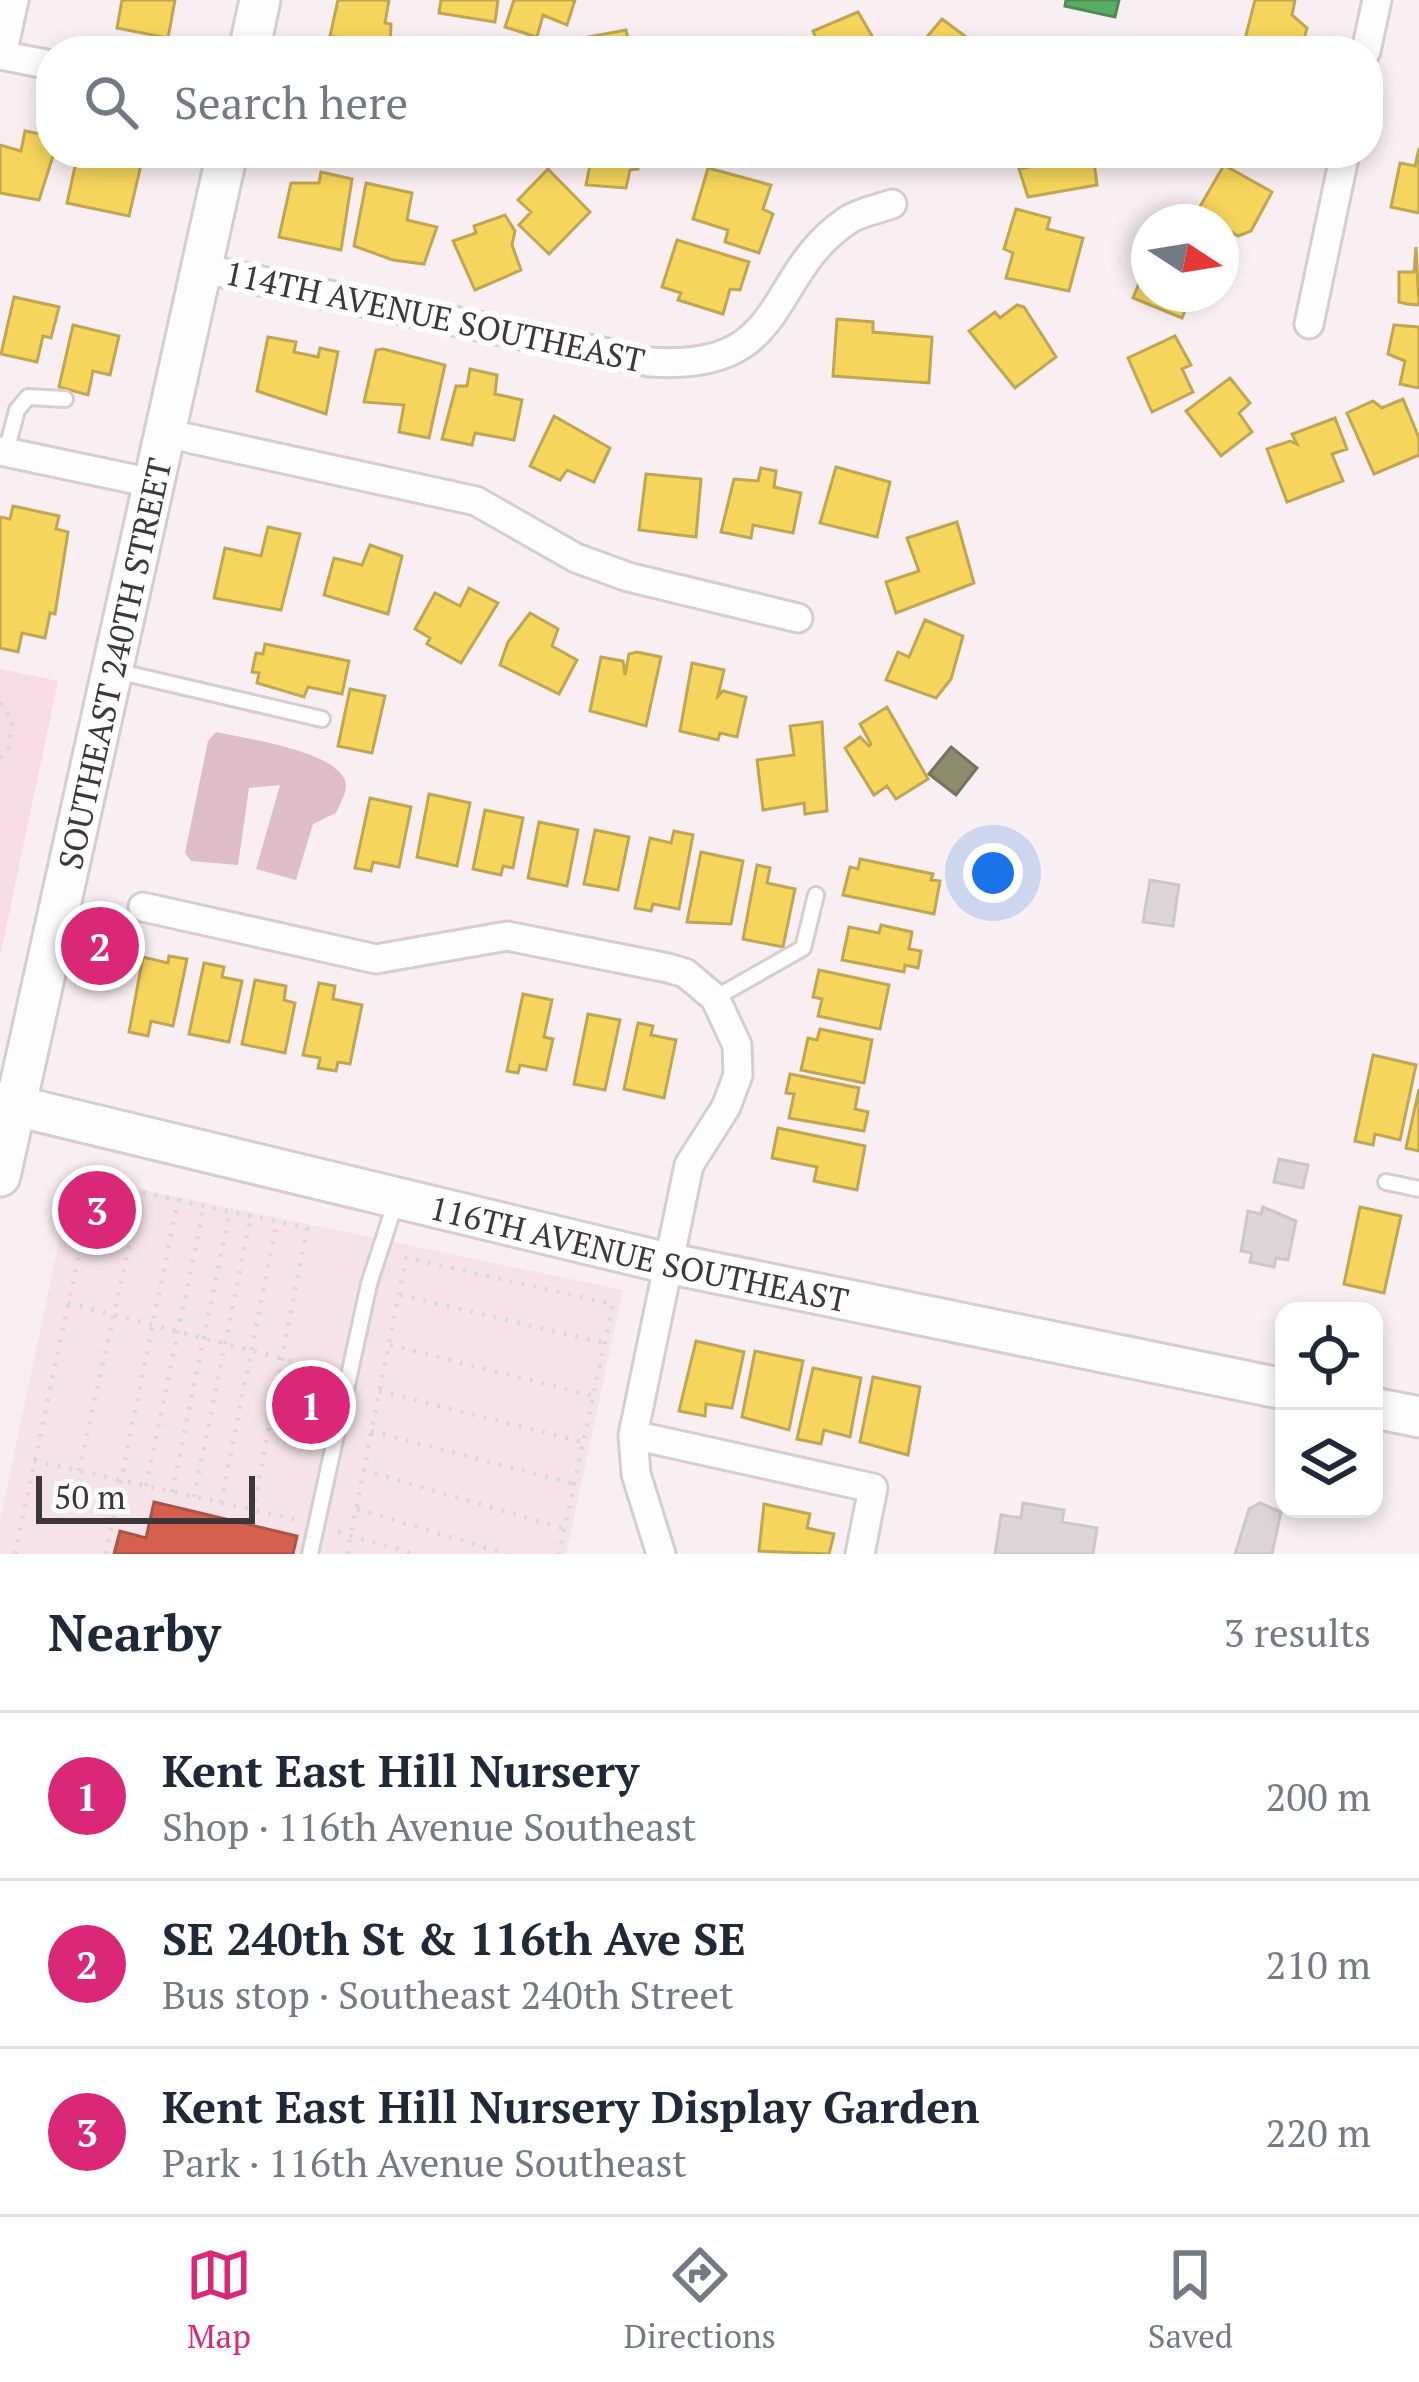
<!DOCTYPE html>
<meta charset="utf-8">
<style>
:root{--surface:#fff;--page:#f2f2f3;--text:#1f2937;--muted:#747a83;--line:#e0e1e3;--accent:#db2777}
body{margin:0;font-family:"PT Serif",serif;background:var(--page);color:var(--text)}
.controls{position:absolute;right:36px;bottom:36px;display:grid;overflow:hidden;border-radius:24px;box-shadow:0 6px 18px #0003}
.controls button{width:108px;height:108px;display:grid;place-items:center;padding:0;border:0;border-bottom:3px solid var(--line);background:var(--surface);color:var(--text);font:60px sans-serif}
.compass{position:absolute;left:1131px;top:204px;width:108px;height:108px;border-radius:50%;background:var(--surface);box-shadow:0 6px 18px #0003;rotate:102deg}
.scale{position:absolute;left:36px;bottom:30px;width:219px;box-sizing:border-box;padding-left:12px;border:6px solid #3e373a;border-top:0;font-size:33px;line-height:42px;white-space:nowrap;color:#3e373a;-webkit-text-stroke:9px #fefefe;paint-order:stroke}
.you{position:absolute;left:993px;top:873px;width:42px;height:42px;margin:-30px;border:9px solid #fff;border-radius:50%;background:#1a73e8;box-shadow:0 0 0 18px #1a73e833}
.badge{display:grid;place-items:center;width:78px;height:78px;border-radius:50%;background:var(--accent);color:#fff;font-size:39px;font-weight:700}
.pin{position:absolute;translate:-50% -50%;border:6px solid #fff;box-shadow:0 3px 12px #0006}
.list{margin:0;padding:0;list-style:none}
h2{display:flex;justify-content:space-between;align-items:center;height:156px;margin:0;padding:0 48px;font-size:51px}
h2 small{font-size:39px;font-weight:400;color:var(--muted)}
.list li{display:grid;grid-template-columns:78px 1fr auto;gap:36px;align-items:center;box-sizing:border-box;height:168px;padding:0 48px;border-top:3px solid var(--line)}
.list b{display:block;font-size:45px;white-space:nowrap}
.list p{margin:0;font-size:39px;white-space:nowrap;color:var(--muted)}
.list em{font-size:39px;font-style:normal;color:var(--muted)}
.icon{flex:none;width:66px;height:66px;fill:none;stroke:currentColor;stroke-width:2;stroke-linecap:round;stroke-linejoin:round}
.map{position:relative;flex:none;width:1419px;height:1554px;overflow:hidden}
.search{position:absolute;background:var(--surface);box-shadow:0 6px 18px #0003;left:36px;right:36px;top:36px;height:132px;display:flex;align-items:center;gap:30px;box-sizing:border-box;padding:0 42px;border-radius:48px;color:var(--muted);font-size:45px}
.sheet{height:660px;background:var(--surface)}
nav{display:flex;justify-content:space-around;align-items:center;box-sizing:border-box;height:168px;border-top:3px solid var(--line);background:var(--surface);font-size:33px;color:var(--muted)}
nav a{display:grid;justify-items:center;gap:6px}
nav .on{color:var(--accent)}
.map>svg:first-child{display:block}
</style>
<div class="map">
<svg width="1419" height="1554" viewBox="0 0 1419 1554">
<rect width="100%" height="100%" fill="#f9eff2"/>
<path fill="#f6e3ea" d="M140,1189L623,1290L566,1554H0V1520L60,1236L113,1231Z"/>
<path fill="#f7dbe5" d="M0,669L58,681L0,956Z
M107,1182L137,1188C123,1229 101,1236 61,1235L72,1197L90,1185Z"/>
<path fill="#debdc9" d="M216,732C242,738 346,752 346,786C346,794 339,806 336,813L313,824L296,880L256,869L280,785L249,788L238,865L191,861L185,853L208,741Z"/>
<path fill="#f6d55c" stroke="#bfa652" stroke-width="3" d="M122,0H175L168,38L117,28Z
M338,0H389L385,23L391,24L390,50L353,47L354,41L330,36Z
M441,0H498L495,22L439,13Z
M514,0H575L567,25L543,15L537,37L505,27Z
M1255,0H1295L1292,15L1307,28L1301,51H1242Z
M858,12L881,51H821L813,31Z
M942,19L985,51H915Z
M626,30L631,51H575L573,40Z
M25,131L51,136L54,153L39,200L0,193V145L21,151Z
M1419,148V213L1391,207L1400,163L1415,166Z
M78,153H109L110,165L111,159L141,165L129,216L67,203Z
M582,153L637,154L638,169L630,170L626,188L586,185L592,155Z
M1027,153H1093L1097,185L1028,197L1019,169L1029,167Z
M1224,165L1272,192L1251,231L1238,236L1230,231L1221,246V222H1191Z
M708,168L771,185L763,209L773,214L759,253L725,242L728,230L693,219Z
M548,169L590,212L549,254L519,225L531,212L518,200Z
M321,172L352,179L341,250L279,237L291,183H319Z
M366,183L412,193L407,220L437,227L424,264L393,260L354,246Z
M1016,209L1050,218L1047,229L1083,238L1069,291L1006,278L1013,253L1004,249Z
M505,215L515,231L512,245L521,270L475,290L453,241L476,233L474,226Z
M677,240L749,262L740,290L730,289L723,314L678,300L681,293L662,287Z
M1416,247L1419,305L1407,304L1399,302V272H1414Z
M1149,259V294H1209L1207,299L1191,296L1182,318L1133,298Z
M14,297L59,307L51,338L43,336L37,362L1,354Z
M1017,305L1024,307L1056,357L1015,388L969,331L995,312L1000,318Z
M837,319L873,322V332L932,337L929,383L833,376Z
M73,325L119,336L110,375L93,371L88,395L59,387Z
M1394,325L1419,327V388L1400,384L1405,361L1388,354Z
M1175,336L1191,365L1182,369L1193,392L1152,412L1128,358Z
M268,337L296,342L294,352L318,357L320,348L338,352L326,414L257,391Z
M383,349L445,365L429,438L399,432L404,405L364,402L376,350Z
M470,369L497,375L495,394L522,400L514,440L475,433L472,445L442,439L456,386H467Z
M1230,378L1250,403L1239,413L1252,432L1221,456L1186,411Z
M1403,399L1419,438V455L1374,474L1347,413L1373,401L1382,408Z
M554,416L610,448L594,482L567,470L560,480L530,466Z
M1335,418L1347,449L1332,454L1343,481L1287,502L1267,449L1290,441L1297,444L1292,434Z
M836,467L890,482L877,537L820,523Z
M761,468L776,471L774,487L801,493L793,533L753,525L751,538L721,532L734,479L758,481Z
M646,474L701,479L696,537L639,530Z
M13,506L59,516L56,529L68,532L55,614L50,613L45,638L22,633L18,652L0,648V517L10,519Z
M957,522L974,583L896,613L886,582L919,571L907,538Z
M268,527L300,534L281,610L214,598L225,548L261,556Z
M370,545L402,556L388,614L324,595L334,558L362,565Z
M469,588L498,603L461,663L427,644L430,638L415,629L435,593L460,606Z
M530,613L558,629L552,646L577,660L559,694L500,665L508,642Z
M925,620L963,636L951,679L936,698L886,680L898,652L909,657Z
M265,644L349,661L342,694L308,687L304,697L257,683L259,673L252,672L256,653L263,654Z
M637,652L661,657L646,726L590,711L601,657L623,661L625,675L629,654Z
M692,663L724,670L718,696L723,691L746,697L737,737L720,733L718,740L680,731Z
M350,689L385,696L372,753L338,746Z
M887,707L928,779L896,799L887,786L874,795L845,748L860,737L869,746L871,744L860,724Z
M822,722L827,811L805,814L804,803L763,810L757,760L794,755L790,726Z
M429,794L470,803L457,866L417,857Z
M370,798L411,807L399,867L373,862L371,871L355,868Z
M485,810L523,818L513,868L503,866L501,875L473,869Z
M539,822L578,830L567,886L528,878Z
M595,830L629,837L618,890L584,884Z
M674,831L693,835L679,909L653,904L651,911L635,908L650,838L671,843Z
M701,852L743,861L731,924L687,922Z
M860,859L933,874L931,880L940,881L934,914L843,895L850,867L858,869Z
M757,865L770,868L767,883L795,889L783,947L743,939Z
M881,925L912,932L909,949L921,951L918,968L905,965L904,972L842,960L849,927L879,933Z
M169,956L187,959L173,1026L151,1021L148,1036L129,1032L143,957L168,963Z
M204,963L224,967L222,977L242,981L229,1042L189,1034Z
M819,970L889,985L880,1029L818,1016L822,999L813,997Z
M255,980L286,986L284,1000L295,1003L285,1053L242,1044Z
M319,983L335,986L333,999L362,1005L350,1064L338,1062L336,1071L318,1068L320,1058L303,1055Z
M523,994L552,1000L544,1037L553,1039L546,1070L520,1065L518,1073L507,1071Z
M588,1014L620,1020L605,1090L574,1084Z
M638,1023L653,1026L651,1035L676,1040L664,1098L624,1089Z
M820,1029L872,1040L864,1083L801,1070L808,1038L817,1040Z
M1373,1055L1416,1065L1400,1140L1375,1134L1373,1145L1355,1141Z
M790,1074L859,1088L855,1109L868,1112L864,1131L789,1118L794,1094L786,1093Z
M1419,1089V1151L1406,1148Z
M778,1128L865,1146L857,1190L814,1181L817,1167L772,1158Z
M1360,1207L1401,1216L1384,1293L1344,1284Z
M696,1341L744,1352L732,1408L706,1404L705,1416L679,1411Z
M755,1351L803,1361L789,1430L742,1417Z
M813,1368L861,1378L850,1437L824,1430L821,1444L797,1439Z
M873,1377L920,1387L908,1455L860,1442Z
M764,1504L810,1514L807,1528L834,1534L829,1554L759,1551Z"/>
<path fill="#d6604d" stroke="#a85447" stroke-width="3" d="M154,1502L297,1536L293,1554H114L120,1531L146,1538Z"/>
<path fill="#5aae61" stroke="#528a55" stroke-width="3" d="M1066,0H1119L1115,17L1065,6Z"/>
<path fill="#8c8c6e" stroke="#75725e" stroke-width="3" d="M951,747L977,768L956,795L929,774Z"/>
<path fill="#ddd5d8" stroke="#cec6c9" stroke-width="3" d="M1150,880L1179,885L1173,926L1143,922Z
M1279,1159L1308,1165L1303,1188L1274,1182Z
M1263,1207L1296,1221L1288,1260L1276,1258L1274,1267L1250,1262L1252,1253L1241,1251L1248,1211L1261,1214Z
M1023,1503L1064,1510L1062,1522L1097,1528L1093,1554H995L1001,1515L1021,1518Z
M1260,1503L1281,1512L1272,1554H1235L1249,1509Z"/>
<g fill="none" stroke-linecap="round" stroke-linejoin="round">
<g stroke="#d5cdd0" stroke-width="20">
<path id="lane" d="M6,452L17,410L28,397L65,399
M116,671L322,719
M715,998L803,948L816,895
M1386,1182L1419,1189
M310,1554L369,1284L395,1204"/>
</g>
<g stroke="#d5cdd0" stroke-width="33">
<path id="street" d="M1366,51L1377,0
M0,55L51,65
M2,55L14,0
M200,268L650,362C792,372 764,276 848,220C860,212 878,209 892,204
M1309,324L1345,153
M165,433L476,501L576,558L628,577L798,618
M0,451L152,483
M143,907L376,959L507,936L668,968L685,973L715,998L737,1045L738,1075L726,1107L689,1165L633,1435L636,1474L661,1554
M633,1435L873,1488L860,1554"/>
</g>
<g stroke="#d5cdd0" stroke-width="45">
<g id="secondary">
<path d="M249,51L260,0"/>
<path id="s1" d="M0,1102L667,1263L1284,1389"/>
<path id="s2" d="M0,1176L227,153"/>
<path d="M1374,1408L1419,1417"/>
</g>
</g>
<path stroke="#dad8d8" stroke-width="4.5" stroke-dasharray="3 9" stroke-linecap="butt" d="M0,703L13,721L8,751L0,758
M400,1295L605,1343
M68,1303L330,1371
M390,1345L594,1396
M379,1391L583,1442
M371,1431L574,1484
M34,1461L298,1520
M363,1470L565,1529
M79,1471L141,1192
M146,1486L204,1206
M172,1492L230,1211
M194,1497L251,1216
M221,1503L277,1221
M357,1509L507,1554
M338,1532L414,1554
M15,1554L84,1230L109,1226L135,1191L307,1228L253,1510
M106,1554L178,1200
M347,1554L406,1258L613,1304L559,1554"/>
<use href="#lane" stroke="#fefdfd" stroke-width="14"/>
<use href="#street" stroke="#fefdfd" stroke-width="27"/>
<use href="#secondary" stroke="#fefdfd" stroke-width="39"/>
</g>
<g text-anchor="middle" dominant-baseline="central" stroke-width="12" stroke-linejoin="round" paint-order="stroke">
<g font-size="33" fill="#3e373a" stroke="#fefefe">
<text transform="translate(435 316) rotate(12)">114TH AVENUE SOUTHEAST</text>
<text stroke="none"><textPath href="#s2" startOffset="525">SOUTHEAST 240TH STREET</textPath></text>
<text stroke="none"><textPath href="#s1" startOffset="657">116TH AVENUE SOUTHEAST</textPath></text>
</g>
</g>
</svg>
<div class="controls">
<button><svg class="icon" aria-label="locate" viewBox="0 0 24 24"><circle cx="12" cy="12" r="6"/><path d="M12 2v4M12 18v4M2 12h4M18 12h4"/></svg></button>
<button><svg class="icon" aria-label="layers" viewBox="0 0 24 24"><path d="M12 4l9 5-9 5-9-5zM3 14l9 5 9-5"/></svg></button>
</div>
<svg class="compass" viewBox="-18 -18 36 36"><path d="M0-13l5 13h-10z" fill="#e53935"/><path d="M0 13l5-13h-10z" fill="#747a83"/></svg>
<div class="scale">50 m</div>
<div class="you"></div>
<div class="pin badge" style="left:311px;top:1405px">1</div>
<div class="pin badge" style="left:100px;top:946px">2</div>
<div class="pin badge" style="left:97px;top:1210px">3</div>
<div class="search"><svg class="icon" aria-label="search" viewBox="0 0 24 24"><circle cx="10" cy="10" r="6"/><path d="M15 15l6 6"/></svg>Search here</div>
</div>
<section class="sheet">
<h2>Nearby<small>3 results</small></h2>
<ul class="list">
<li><span class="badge">1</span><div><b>Kent East Hill Nursery</b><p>Shop · 116th Avenue Southeast</p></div><em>200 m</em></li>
<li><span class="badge">2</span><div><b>SE 240th St &amp; 116th Ave SE</b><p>Bus stop · Southeast 240th Street</p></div><em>210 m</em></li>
<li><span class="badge">3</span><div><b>Kent East Hill Nursery Display Garden</b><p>Park · 116th Avenue Southeast</p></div><em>220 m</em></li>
</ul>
</section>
<nav>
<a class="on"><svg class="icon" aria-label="map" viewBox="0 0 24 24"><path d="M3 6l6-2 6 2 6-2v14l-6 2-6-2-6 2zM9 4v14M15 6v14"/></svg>Map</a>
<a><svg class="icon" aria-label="directions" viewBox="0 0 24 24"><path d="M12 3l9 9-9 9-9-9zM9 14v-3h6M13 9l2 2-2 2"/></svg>Directions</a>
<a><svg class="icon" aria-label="saved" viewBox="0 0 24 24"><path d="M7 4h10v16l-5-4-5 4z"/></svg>Saved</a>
</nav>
